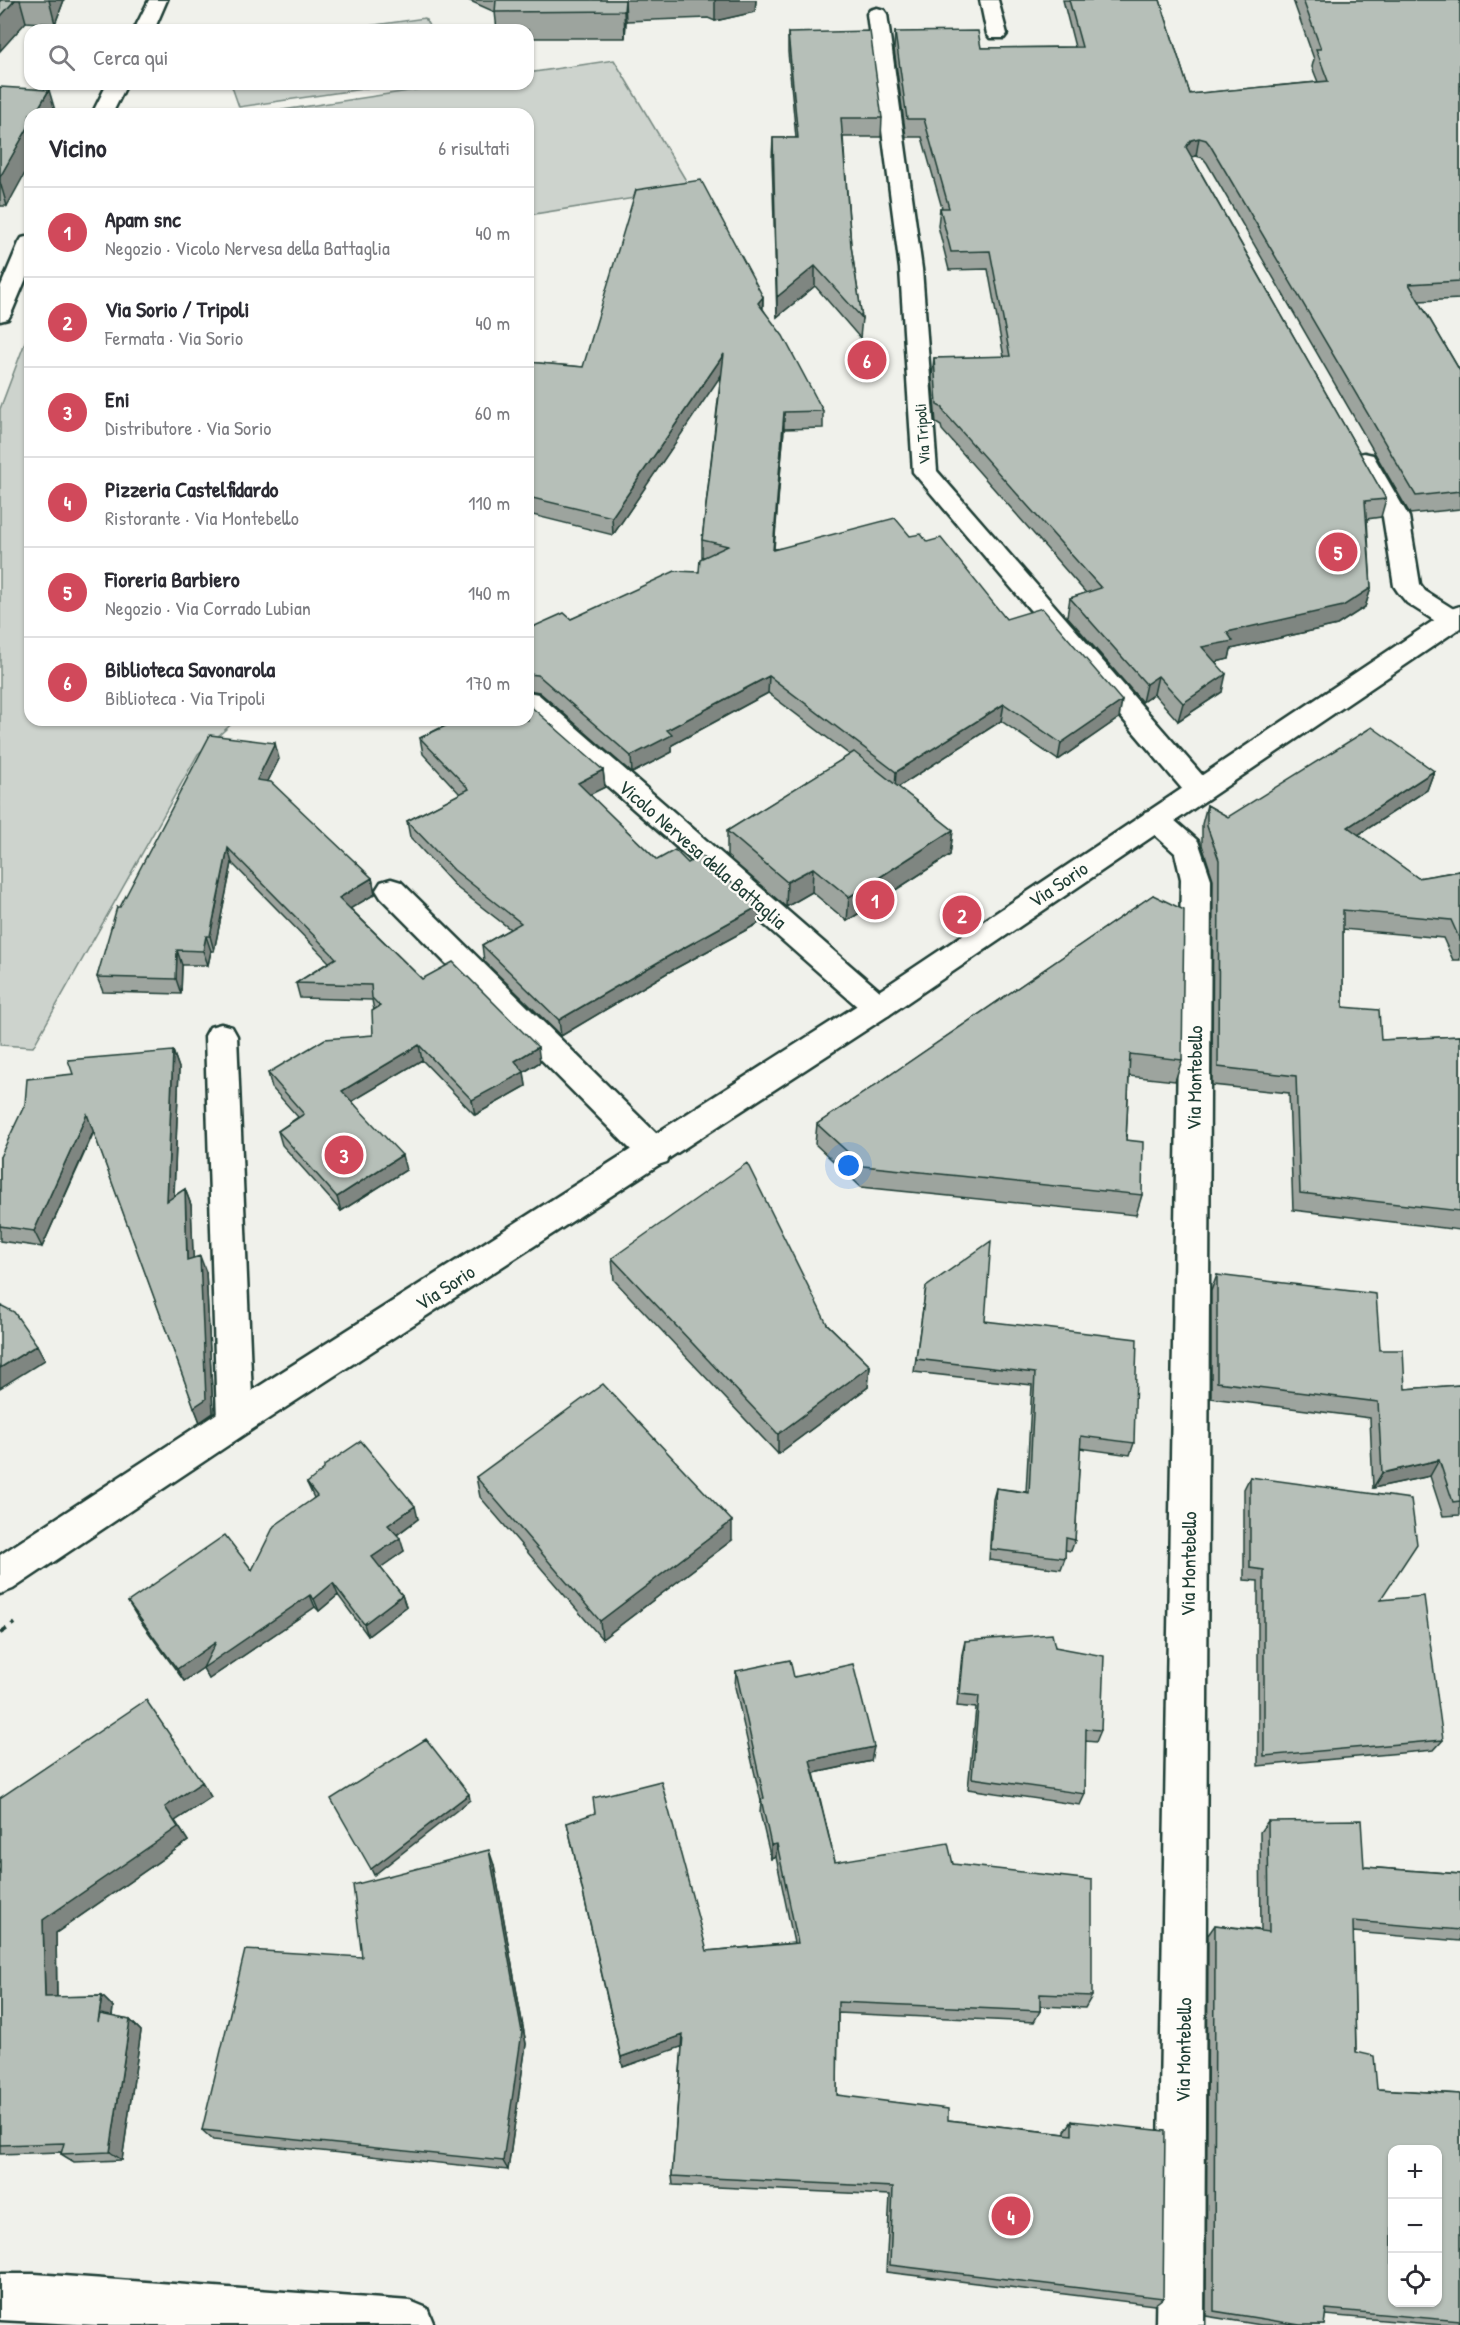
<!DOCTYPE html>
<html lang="it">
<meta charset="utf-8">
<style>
:root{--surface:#fff;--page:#f2f2f3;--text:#2b2b33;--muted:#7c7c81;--line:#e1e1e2;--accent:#d1495b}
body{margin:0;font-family:"Patrick Hand",sans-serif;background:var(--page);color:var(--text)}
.controls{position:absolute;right:18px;bottom:18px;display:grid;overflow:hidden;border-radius:12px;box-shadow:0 2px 4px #0004}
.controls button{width:54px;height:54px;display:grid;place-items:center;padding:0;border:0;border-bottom:2px solid var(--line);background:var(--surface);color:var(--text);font:30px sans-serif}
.you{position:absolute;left:849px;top:1166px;width:21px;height:21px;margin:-15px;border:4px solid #fff;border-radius:50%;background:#1a73e8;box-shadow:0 0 0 9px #1a73e833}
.badge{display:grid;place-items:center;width:39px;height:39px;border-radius:50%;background:var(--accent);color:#fff;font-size:20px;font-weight:700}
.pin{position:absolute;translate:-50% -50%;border:3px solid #fff;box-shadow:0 2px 6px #0006}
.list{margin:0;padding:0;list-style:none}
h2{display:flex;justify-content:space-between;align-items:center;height:78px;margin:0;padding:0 24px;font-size:26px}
h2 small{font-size:20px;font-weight:400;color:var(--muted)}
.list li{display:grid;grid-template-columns:39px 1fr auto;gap:18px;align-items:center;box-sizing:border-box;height:90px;padding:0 24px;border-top:2px solid var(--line)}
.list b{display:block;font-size:22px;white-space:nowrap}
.list p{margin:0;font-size:20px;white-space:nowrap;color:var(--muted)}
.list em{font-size:20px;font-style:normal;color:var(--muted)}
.icon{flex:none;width:33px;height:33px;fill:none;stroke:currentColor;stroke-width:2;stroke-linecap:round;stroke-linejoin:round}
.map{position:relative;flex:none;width:1460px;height:2325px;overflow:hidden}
.search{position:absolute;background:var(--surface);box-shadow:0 2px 4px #0004;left:24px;top:24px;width:510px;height:66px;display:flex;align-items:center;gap:15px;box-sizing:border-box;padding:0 21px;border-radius:18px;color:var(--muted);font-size:22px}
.panel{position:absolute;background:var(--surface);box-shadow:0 2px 4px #0004;left:24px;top:108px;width:510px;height:618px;border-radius:18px}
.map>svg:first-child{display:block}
</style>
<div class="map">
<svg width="1460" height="2325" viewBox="0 0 1460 2325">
<rect width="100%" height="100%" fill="#f0f1eb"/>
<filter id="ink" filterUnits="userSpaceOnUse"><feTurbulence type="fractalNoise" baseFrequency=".0167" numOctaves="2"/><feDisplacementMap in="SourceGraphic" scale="12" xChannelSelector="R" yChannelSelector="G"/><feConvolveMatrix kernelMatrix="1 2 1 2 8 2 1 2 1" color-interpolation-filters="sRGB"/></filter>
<g filter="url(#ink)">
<path fill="#cdd3cd" stroke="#768880" stroke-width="1.5" d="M425,18L431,30H339Z
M614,60L691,189L528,215V114H256L455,84H528V73Z
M231,84H397L239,107Z
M30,329V720H236L198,754L33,1047L0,1045V409Z"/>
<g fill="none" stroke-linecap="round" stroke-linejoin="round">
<g stroke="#1f3d34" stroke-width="5">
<path id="street" d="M149,0H167L154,30H134Z
M980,0H998L1007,34L1004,38H990L987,34Z
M877,8L884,10L887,14L922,269L937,471L1209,783L1213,790L1209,797L1199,800L1189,797L913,472L900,269L867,14L870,10Z
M107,84H127L112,114H92Z
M30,236V269L11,314L8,319L0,321V288L19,243L22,238Z
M1364,453L1373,455L1409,517L1420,584L1425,591L1460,613V626L1452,629L1443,626L1407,603L1398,592L1394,586L1383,517L1352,460L1355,455Z
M528,692L538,694L889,999L894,1007L889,1015L878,1019L867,1015L528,716Z
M1155,809L1165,812L1198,841L1211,879L1204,2325H1156L1181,879L1175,853L1145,826L1141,819L1145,812Z
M391,879L401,882L667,1144L671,1153L667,1162L655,1166L643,1162L381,898L376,890L381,882Z
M221,1024L232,1027L237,1036L253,1421L248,1432L235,1437L222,1432L217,1421L205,1036L210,1027Z
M0,2274H35L410,2301L427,2308L434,2325H96L0,2320Z"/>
</g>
<g stroke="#1f3d34" stroke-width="5">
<path id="secondary" d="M1460,606V628L889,1015L248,1432L13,1589L0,1594V1555L222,1410L867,999L1451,609Z"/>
</g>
<path stroke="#1f3d34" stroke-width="4.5" stroke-dasharray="8 6" stroke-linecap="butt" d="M0,1633L15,1623"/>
<use href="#street" fill="#fdfcf7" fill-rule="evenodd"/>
<use href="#secondary" fill="#fdfcf7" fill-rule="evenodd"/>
</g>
<path fill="#9da49e" stroke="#1f3d34" stroke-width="1.5" d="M0,0H64L55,24L26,22Z
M468,0H756L755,12L715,21L708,18L626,21L625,38H528V30H497L495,12Z
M1063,0H1160L1190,94L1318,82L1312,67L1314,59L1293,0H1460V299L1419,301L1460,371V509L1410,514L1207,163L1203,158L1196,156L1192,157L1386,499L1381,517L1367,519L1371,588L1365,607L1337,625L1231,649L1229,659L1216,662L1222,692L1178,721L1154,694L1142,702L1067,616L1070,598L1086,593L942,430L941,426L936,423L932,377L934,358L1004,357L988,269L949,270L938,226L940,208H942L922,137H906L894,49L895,32L981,48L1075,47Z
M788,33L882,118L881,137H843L851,246L862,318L860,338L815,286L777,317L772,158L773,138H796L788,52Z
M0,87L7,206H0Z
M763,297V309L823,411V428L784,429L774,549L910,536L927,542L1006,619L1119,718L1058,760L1001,721L898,787L953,830L950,855L847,921L812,892L786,907L727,856V831L850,755L768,693L672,745V752L632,773L539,692L528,690V629L571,619L699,572L704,557H702V540L721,374L613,535L529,514L528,516V362L583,367Z
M439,720H528L603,770L605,787L589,794L657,860L688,863L759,906V923L667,973L561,1036L484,961L482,945L510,929L456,887L410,837L407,821L460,794L423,754L420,738L444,726L439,722Z
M279,759L268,781L372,878L375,894L350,908L422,979L540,1062L524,1072L526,1086L475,1115L422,1060L352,1101L406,1170L341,1211L282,1145L278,1131L298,1117L272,1088L268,1073L373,1035L374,1010L372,1000L300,998L296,983L329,962L232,863L214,951H211L208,965H182L181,994L103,992L97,977L120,907Z
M1434,771L1427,790L1358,835L1418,878L1460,871V960H1453L1443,938L1343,929V1007L1381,1040L1460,1036V1230L1293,1210L1289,1093L1212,1085L1213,879L1202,845V824L1207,805L1228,817Z
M1153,895L1182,1060L1175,1081L1129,1076L1126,1140L1142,1195L1136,1215L861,1187L815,1144L817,1124L871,1088Z
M173,1051L179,1068L174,1196L185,1189L191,1205L193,1258L206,1272L213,1413L200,1422L94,1132L42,1247L0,1241V1157Z
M612,1258L827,1324L870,1366L868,1387L778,1454L614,1280Z
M1217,1275L1380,1350L1405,1389L1460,1385V1515L1443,1516L1430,1476L1373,1488L1370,1418L1211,1398V1291Z
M926,1287L985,1321L1134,1443L1130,1455L1080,1448L1075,1540L1071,1551L1065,1550V1558L1061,1569L989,1560L993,1499L996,1488L1026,1492L1032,1385L914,1372Z
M476,1477L732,1540L602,1639L480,1497Z
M1250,1477L1380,1600L1443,1740L1434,1750L1258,1766V1581L1244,1580V1489Z
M307,1483L418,1519L397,1535L404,1551L380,1567L402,1595L406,1607L368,1636L338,1595L319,1611L315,1607L209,1679L203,1668L184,1681L136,1615L128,1602L252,1570L314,1498Z
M965,1641L1055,1647L1101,1730L1096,1742L1085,1741V1794L1080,1805L968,1789L976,1708L957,1706L962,1654Z
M736,1671L794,1677L871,1761L814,1773L835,1862L953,1864L1092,1996L1085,2008L1040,2006V2011L1034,2022L838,2013L837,2095L948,2120L1065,2134V2131L1072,2121L1163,2298L1154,2305L886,2272L890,2195L673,2185L672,2176L682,2046L623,2067L567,1823L707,1951L794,1943L776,1857L771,1859L760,1813L761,1801L735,1687Z
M202,1782L211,1797L175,1821L188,1841L56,1933L57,1997L102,1996L113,2007L112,2017L130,2020L141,2031L122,2160L74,2162L61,2154V2152L0,2154V1798Z
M1268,1821L1364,1867L1460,1874V1941L1353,1932L1356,2052L1377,2089L1460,2094V2325H1442L1325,2315L1324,2325H1261L1206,2316L1208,1935L1215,1925L1261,1930L1260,1832Z
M494,1865L526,2044L508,2170L213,2140L202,2130L362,1957Z"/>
<path fill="#7f8681" stroke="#1f3d34" stroke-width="1.5" d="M15,0H20L26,22L0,51V17Z
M49,0H64L55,24Z
M625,0L626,21L625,38L624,11Z
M715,0H756L755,12L715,21Z
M49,90L56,114H35Z
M30,124V164L7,206L0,182V177Z
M1199,138L1196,156L1187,158L1186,147L1191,140Z
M815,266V286L777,317V297Z
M763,297L762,314L758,303Z
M724,354V371L613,535L612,517Z
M784,412V429L772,567L773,550Z
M1371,588L1365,607L1337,625L1231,649L1229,659L1198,666L1202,647L1227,632Z
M1226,674L1222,692L1178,721L1183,703Z
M769,676L768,693L672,745V752L632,773L631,756L667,730Z
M1158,676L1154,694L1142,702L1146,684Z
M1122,701L1119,718L1058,760L1061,743Z
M1004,704L1001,721L895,789L896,772Z
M275,743L279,759L261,795L257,780Z
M603,770L605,787L579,800L578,783Z
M1434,771L1427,790L1341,846L1348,827Z
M953,830L950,855L847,921L849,897Z
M228,848L232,863L214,951L210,936Z
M813,868L812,892L786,907L787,882Z
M372,878L375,894L343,913L339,898Z
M759,906V923L667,973L561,1036L559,1020L667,957Z
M206,936L211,951L208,965L203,951Z
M177,950L182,965L181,994L176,979Z
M419,1045L422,1060L346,1105L342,1091Z
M538,1047L540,1062L524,1072L526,1086L475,1115L472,1100L515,1061Z
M173,1051L179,1068L173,1216L167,1201Z
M87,1114L94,1130L42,1247L34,1231Z
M402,1155L406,1170L341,1211L337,1197Z
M185,1189L191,1205L194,1275L187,1260Z
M200,1256L206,1272L213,1413L200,1422L194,1407Z
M37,1345L45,1360L0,1388V1368Z
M870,1366L868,1387L778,1454V1434Z
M1439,1460L1430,1476L1373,1488L1382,1473Z
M415,1506L418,1519L392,1538L388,1525Z
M732,1521V1540L602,1639L600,1621Z
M400,1538L404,1551L377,1570L372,1557Z
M333,1583L338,1595L319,1611L314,1599Z
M310,1595L315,1607L209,1679L203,1668L184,1681L177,1669L216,1642Z
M402,1595L406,1607L368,1636L364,1624Z
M874,1747L871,1761L809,1774L810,1760Z
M202,1782L211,1797L175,1821L188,1841L56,1933L57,2008L45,1997L43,1920L165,1807Z
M469,1794L470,1800L374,1875L371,1869Z
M777,1844L776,1857L771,1859V1845Z
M489,1850L494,1865L526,2044L508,2170L503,2161Z
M102,1996L113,2007L110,2033L98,2022Z
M130,2020L141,2031L122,2160L110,2152Z
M683,2035L684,2046L623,2067L621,2057Z"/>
<path fill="#b6bfb8" stroke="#1f3d34" stroke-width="1.5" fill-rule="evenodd" d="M0,0H15L0,17Z
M496,0H625L624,11L495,12Z
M1069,0H1160L1190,94L1328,81L1316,49H1321L1303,0H1460V281L1409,284L1460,371V491L1416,496L1210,145L1206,140L1199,138L1191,140L1186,147L1386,499L1365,501L1371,588L1343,606L1227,632L1233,641L1202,647L1226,674L1183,703L1158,676L1146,684L1070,598L1101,588L944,412L943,408L937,405L934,358L1010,356L990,251L951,252L940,208H949L924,119H907L895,32L978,31L981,48L1082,47Z
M870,31L882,118H841L851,246L862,318L815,266L777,297L773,138H798L788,33Z
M0,87L49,90L35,114H30V124L0,177Z
M701,180L763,297L758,303L783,336L823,411L784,412L773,550L895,518L910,536L921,534L927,542L941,538L1006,619L1042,608L1122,701L1061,743L1004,704L896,772L769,676L667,730L672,735L631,756L538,675L528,674V629L564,613L571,619L675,571L699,572L700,559L728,546L702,540L724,354L612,517L528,497V362L583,367L636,190Z
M528,704L603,770L578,783L657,860L675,850L688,863L701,855L759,906L667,957L559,1020L482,945L521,923L454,870L407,821L469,789L420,738L454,722L452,720H528Z
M1372,727L1434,771L1348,827L1418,878L1460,871V940L1451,920L1343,910V1007L1379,1010L1381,1040L1460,1036V1211L1300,1193L1296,1076L1218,1067L1219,860L1207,826V805L1228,817Z
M210,735L275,743L257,780L271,782L372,878L339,898L422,979L453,962L538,1047L515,1061L524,1072L472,1100L419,1045L342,1091L402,1155L337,1197L278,1131L304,1114L268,1073L325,1039L373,1035L372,1011L380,1006L372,998L371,985L296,983L336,958L228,848L210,936H206L203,951L177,950L176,979L97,977L117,907H120Z
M854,752L953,830L849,897L813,868L787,882L727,831Z
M1153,895L1184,910L1182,1060L1130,1054L1126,1140L1143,1142L1142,1195L863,1166L817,1124L871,1088Z
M173,1051L167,1201L185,1189L187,1260L200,1256L206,1399L194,1407L87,1114L34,1231L0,1226V1157L25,1104L27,1079L73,1074L68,1060Z
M747,1163L827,1324L870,1366L778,1434L612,1258Z
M991,1241L985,1321L1137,1339L1134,1443L1081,1436L1075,1540L1066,1538L1065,1558L991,1549L996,1488L1029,1493L1035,1373L916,1359L926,1287Z
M1217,1275L1376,1294L1380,1350H1403L1405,1389L1460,1385V1501L1453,1502L1439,1460L1382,1473L1378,1402L1217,1382Z
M0,1305L14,1312L37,1345L0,1368Z
M603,1384L732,1521L600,1621L476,1477Z
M361,1441L415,1506L388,1525L400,1538L372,1557L402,1595L364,1624L333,1583L314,1599L310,1595L203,1668L216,1642L177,1669L128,1602L225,1535L252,1570L274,1526L317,1496L307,1483L324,1469V1466Z
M1250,1477L1411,1499L1417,1544L1380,1600L1424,1596L1443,1740L1264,1756V1570L1250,1568Z
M1052,1634L1055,1647L1104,1656L1101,1730L1086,1729L1085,1794L972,1778L979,1696L960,1694L965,1641Z
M790,1660L794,1677L853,1664L874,1747L810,1760L835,1862L948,1843L953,1864L1092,1880V1996L1040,1994V2011L838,2002L837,2095L948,2109V2120L1072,2135V2121L1165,2131L1163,2298L890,2265L893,2187L672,2176L683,2035L621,2057L567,1823L595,1813L593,1798L661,1781L707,1951L798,1943L777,1844L771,1845L761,1799L764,1798L736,1671Z
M146,1700L202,1782L165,1807L178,1827L43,1920L45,1997L102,1996L98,2022L100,2014L130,2020L110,2152L61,2154L64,2143L0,2145V1798Z
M426,1739L469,1794L371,1869L331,1799Z
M1361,1820L1364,1867L1460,1874V1930L1353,1921L1356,2052L1374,2056L1377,2089L1460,2094V2321L1326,2309L1324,2325H1300L1214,2311L1215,1925L1269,1932L1268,1821ZM1392,2150H1437V2302H1392Z
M489,1850L522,2032L503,2161L202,2130L245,1950L362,1957L353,1885Z"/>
</g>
<g text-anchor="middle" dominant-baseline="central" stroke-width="4.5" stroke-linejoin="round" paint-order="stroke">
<g font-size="16" fill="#1f3d34" stroke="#fdfcf7">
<text transform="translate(922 434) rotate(-94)">Via Tripoli</text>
</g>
<g font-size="20" fill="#1f3d34" stroke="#fdfcf7">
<text transform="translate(703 854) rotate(41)">Vicolo Nervesa della Battaglia</text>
<text transform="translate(1058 884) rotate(-34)">Via Sorio</text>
<text transform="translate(1194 1078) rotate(-89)">Via Montebello</text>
<text transform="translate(445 1287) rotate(-33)">Via Sorio</text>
<text transform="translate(1188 1564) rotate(-89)">Via Montebello</text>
<text transform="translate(1183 2050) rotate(-89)">Via Montebello</text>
</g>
</g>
</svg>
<div class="controls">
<button>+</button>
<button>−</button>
<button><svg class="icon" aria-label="locate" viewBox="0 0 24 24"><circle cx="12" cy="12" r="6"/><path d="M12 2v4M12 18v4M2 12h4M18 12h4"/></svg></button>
</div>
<div class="you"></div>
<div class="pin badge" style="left:875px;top:900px">1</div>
<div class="pin badge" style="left:962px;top:915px">2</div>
<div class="pin badge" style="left:344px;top:1155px">3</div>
<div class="pin badge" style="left:1011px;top:2216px">4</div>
<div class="pin badge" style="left:1338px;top:552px">5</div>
<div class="pin badge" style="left:867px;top:360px">6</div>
<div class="search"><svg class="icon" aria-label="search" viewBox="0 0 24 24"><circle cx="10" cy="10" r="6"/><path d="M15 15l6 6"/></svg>Cerca qui</div>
<section class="panel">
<h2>Vicino<small>6 risultati</small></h2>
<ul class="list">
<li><span class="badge">1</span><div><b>Apam snc</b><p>Negozio · Vicolo Nervesa della Battaglia</p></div><em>40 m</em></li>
<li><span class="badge">2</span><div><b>Via Sorio / Tripoli</b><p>Fermata · Via Sorio</p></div><em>40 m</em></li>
<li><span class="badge">3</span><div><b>Eni</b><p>Distributore · Via Sorio</p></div><em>60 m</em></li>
<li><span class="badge">4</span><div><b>Pizzeria Castelfidardo</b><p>Ristorante · Via Montebello</p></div><em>110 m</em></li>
<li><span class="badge">5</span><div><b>Fioreria Barbiero</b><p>Negozio · Via Corrado Lubian</p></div><em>140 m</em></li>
<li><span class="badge">6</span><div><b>Biblioteca Savonarola</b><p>Biblioteca · Via Tripoli</p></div><em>170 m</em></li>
</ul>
</section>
</div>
